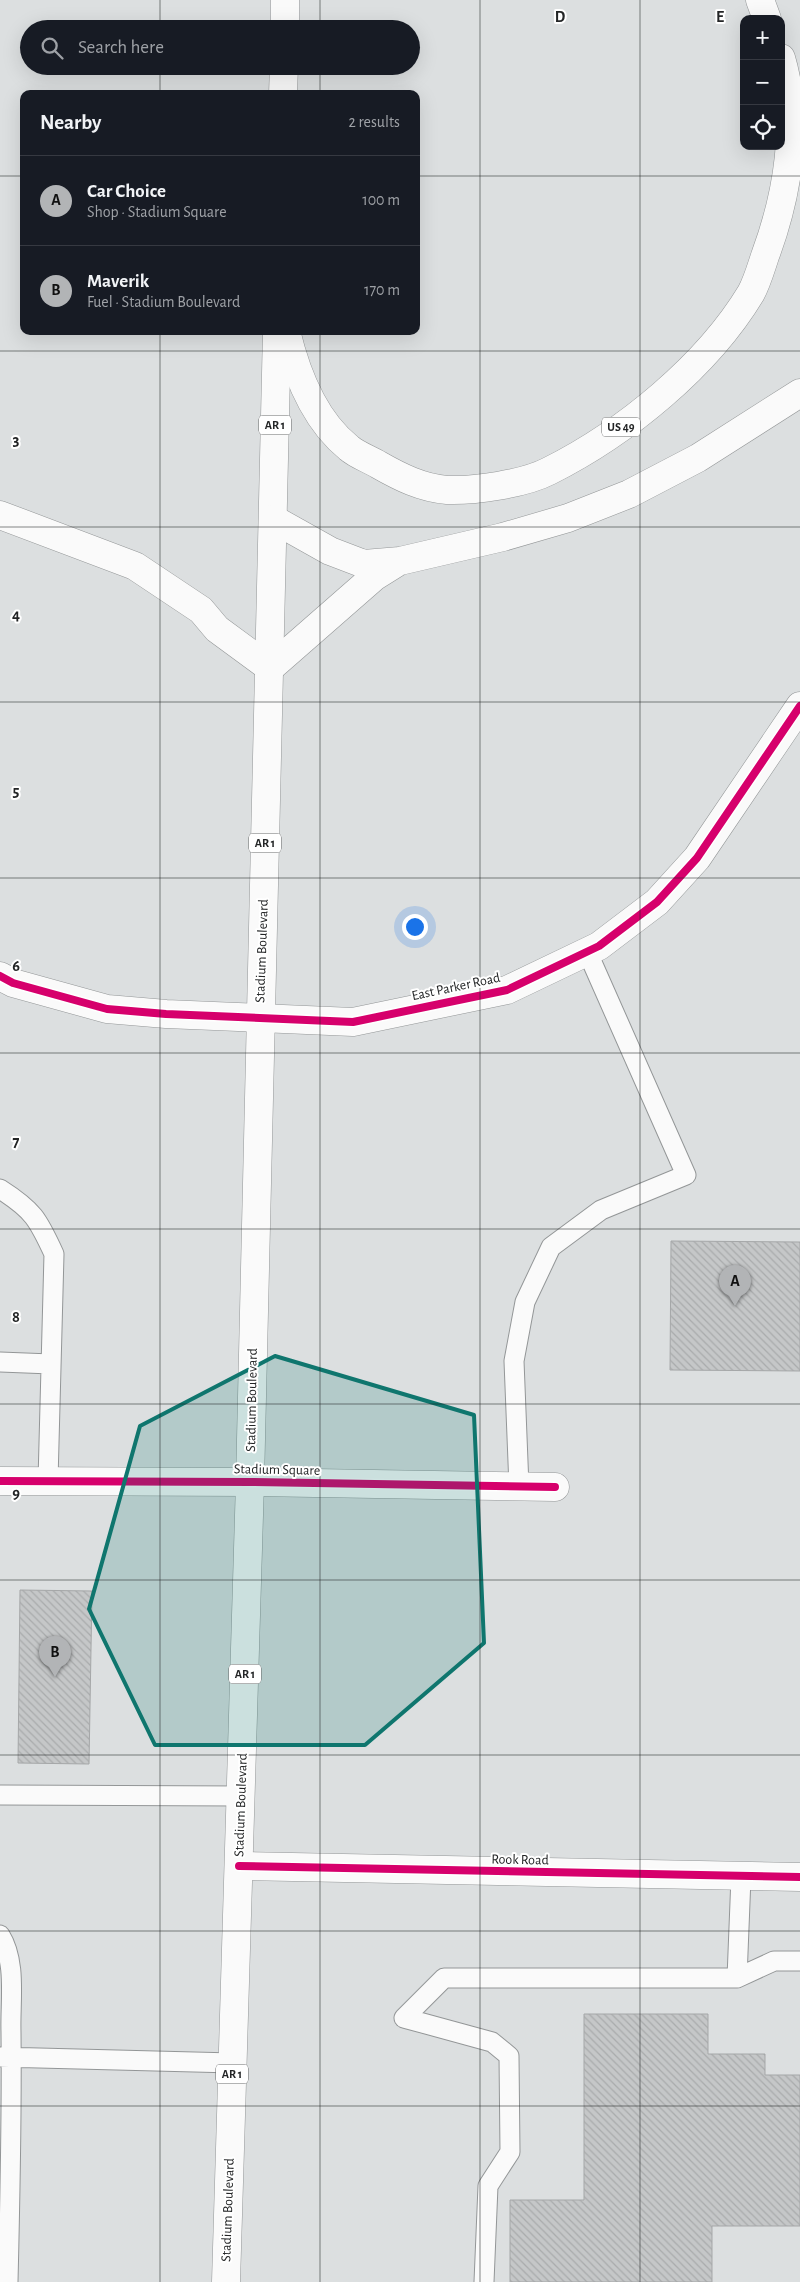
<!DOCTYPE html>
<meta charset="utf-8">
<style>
:root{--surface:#171b24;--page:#20242c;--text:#f1f3f6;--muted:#9ea1a6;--line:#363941;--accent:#b2b4b6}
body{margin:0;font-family:"Alegreya Sans",sans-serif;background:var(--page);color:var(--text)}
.controls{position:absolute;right:15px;top:15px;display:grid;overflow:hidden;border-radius:10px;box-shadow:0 5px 20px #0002}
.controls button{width:45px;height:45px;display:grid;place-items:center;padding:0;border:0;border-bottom:1px solid var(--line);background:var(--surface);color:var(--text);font:25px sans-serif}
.you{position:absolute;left:414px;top:926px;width:18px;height:18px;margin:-12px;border:4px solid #fff;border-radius:50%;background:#1a73e8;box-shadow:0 0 0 8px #1a73e833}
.badge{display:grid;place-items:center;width:32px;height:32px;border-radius:50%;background:var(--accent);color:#111;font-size:16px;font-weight:700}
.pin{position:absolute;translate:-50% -41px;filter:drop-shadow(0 1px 2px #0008)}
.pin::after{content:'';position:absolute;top:26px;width:18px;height:15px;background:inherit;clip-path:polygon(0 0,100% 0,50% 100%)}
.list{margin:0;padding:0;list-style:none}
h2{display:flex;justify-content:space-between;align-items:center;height:65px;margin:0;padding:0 20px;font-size:21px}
h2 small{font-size:16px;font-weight:400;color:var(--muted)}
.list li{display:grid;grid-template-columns:32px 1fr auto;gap:15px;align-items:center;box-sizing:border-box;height:90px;padding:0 20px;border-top:1px solid var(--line)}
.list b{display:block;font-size:19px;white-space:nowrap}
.list p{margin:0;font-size:16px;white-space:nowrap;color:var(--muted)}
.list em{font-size:16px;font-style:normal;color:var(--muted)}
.icon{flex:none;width:28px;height:28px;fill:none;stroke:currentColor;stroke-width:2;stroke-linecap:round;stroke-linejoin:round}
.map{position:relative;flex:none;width:800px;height:2282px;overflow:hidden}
.search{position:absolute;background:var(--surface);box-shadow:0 5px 20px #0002;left:20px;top:20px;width:400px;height:55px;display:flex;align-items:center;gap:12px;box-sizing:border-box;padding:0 18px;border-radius:28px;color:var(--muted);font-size:19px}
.panel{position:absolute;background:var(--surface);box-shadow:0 5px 20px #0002;left:20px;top:90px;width:400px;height:245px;border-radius:10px}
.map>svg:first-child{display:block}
</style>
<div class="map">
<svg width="800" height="2282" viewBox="0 0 800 2282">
<defs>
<pattern id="building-back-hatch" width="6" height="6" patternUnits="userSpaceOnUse" patternTransform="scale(1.25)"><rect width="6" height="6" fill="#c5c7c8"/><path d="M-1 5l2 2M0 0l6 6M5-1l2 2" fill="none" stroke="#a9abac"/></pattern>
</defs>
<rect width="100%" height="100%" fill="#dcdfe0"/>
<path fill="url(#building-back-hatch)" stroke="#a5a7a8" d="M671,1241L800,1242V1371L670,1370Z
M20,1590L92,1591L89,1764L18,1763Z
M584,2014H708V2054H765V2075H800V2226H712V2282H510V2200H584Z"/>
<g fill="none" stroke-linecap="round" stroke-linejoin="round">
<g stroke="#939697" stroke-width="21">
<path id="service" d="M0,1189C33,1210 38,1219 54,1254L48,1481
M0,1362L51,1364
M519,1487L514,1361L525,1302L551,1247L601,1210L686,1175L587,951
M0,1795L241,1796
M0,1935C17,1962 10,2001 11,2032C12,2115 10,2199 8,2282
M737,1978L774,1961H800
M404,2018L444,1978H737L741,1877
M404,2018L492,2042L509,2056L510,2152L488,2186L484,2282
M0,2057L233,2063"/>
</g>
<g stroke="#939697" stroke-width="29">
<path id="minor" d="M0,1481L250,1482L555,1487"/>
</g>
<g stroke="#939697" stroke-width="29">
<path id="tertiary" d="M0,976L13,983L107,1009L166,1014L353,1022L507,990L599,946L657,902L697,858L800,706
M239,1866L800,1877"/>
</g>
<g stroke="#939697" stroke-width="29">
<path id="primary" d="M226,2282L250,1482L277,331"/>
</g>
<g stroke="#939697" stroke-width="29">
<path id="trunk" d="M285,29V0
M283,94L284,66"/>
</g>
<g stroke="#939697" stroke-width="29">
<path id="motorway" d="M760,0L767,19
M286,331C296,373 314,420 349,448C357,455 369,459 379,465C400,477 422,488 447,490C474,491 524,484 549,471C625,433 707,366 751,293C757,282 761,268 765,256C788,194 800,122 781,58
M0,515L135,566L201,610L217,629L270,668L374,577L398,562
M273,519L330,551L364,564L400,561L503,537L568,518L629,494L698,458L800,393"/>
</g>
<use href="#service" stroke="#fafafa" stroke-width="19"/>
<use href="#minor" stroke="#fafafa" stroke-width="28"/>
<use href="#tertiary" stroke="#fafafa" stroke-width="28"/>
<use href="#primary" stroke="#fafafa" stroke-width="28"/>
<use href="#trunk" stroke="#fafafa" stroke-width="28"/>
<use href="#motorway" stroke="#fafafa" stroke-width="28"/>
<g stroke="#fff" stroke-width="11">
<path id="cycleway" d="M0,976L13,983L107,1009L166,1014L353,1022L507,990L599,946L657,902L697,858L800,706
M0,1481L250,1482L555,1487
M239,1866L800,1877"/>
</g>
<use href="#cycleway" stroke="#d6006c" stroke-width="8"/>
</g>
<path fill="#0f766e" fill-opacity="0.2" stroke="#0f766e" stroke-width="4" stroke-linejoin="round" d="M275,1356L474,1415L484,1643L365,1745H155L89,1609L140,1426Z"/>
<path fill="none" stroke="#232526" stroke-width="1" stroke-opacity="0.55" d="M160,0V29M320,0V29M480,0V2282M640,0V2282M160,66V94M320,66V94M0,176H24M416,176H800M160,331V2282M320,331V2282M0,351H800M0,527H800M0,702H800M0,878H800M0,1053H800M0,1229H800M0,1404H800M0,1580H800M0,1755H800M0,1931H800M0,2106H800"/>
<g text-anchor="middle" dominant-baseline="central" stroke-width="4" stroke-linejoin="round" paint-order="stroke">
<g fill="#fff" stroke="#656667" stroke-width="1">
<rect x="259" y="415.5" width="32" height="19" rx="4"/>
<rect x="602" y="417.5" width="38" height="19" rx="4"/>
<rect x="249" y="833.5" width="32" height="19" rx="4"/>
<rect x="229" y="1664.5" width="32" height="19" rx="4"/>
<rect x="216" y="2064.5" width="32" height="19" rx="4"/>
</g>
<g font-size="12" font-weight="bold" fill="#232526">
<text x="275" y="425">AR 1</text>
<text x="621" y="427">US 49</text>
<text x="265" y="843">AR 1</text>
<text x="245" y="1674">AR 1</text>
<text x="232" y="2074">AR 1</text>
</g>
<g font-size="14" fill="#232526" stroke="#fff">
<text transform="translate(262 951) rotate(-88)">Stadium Boulevard</text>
<text transform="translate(456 987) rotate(-12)">East Parker Road</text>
<text transform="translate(252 1400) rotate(-89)">Stadium Boulevard</text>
<text transform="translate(277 1470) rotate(1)">Stadium Square</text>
<text transform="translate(241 1805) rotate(-88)">Stadium Boulevard</text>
<text transform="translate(520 1860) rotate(1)">Rook Road</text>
<text transform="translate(228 2210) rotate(-88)">Stadium Boulevard</text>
</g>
</g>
<g font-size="16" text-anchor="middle" font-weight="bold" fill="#232526" stroke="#fff" stroke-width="4" stroke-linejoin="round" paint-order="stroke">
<text x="560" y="22">D</text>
<text x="720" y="22">E</text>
<text x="16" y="445">3</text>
<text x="16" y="620">4</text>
<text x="16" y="796">5</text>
<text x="16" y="971">6</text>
<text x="16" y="1147">7</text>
<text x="16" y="1322">8</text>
<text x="16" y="1498">9</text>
</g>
</svg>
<div class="controls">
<button>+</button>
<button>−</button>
<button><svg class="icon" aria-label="locate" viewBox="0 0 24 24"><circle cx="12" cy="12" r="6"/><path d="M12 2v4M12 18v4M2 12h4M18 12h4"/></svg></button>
</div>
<div class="you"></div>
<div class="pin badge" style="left:735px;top:1306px">A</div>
<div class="pin badge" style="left:55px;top:1677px">B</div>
<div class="search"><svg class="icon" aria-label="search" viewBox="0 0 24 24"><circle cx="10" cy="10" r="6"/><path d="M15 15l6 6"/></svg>Search here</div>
<section class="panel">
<h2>Nearby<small>2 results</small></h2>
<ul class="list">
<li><span class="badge">A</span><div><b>Car Choice</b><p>Shop · Stadium Square</p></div><em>100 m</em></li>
<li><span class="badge">B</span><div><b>Maverik</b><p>Fuel · Stadium Boulevard</p></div><em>170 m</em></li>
</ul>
</section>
</div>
